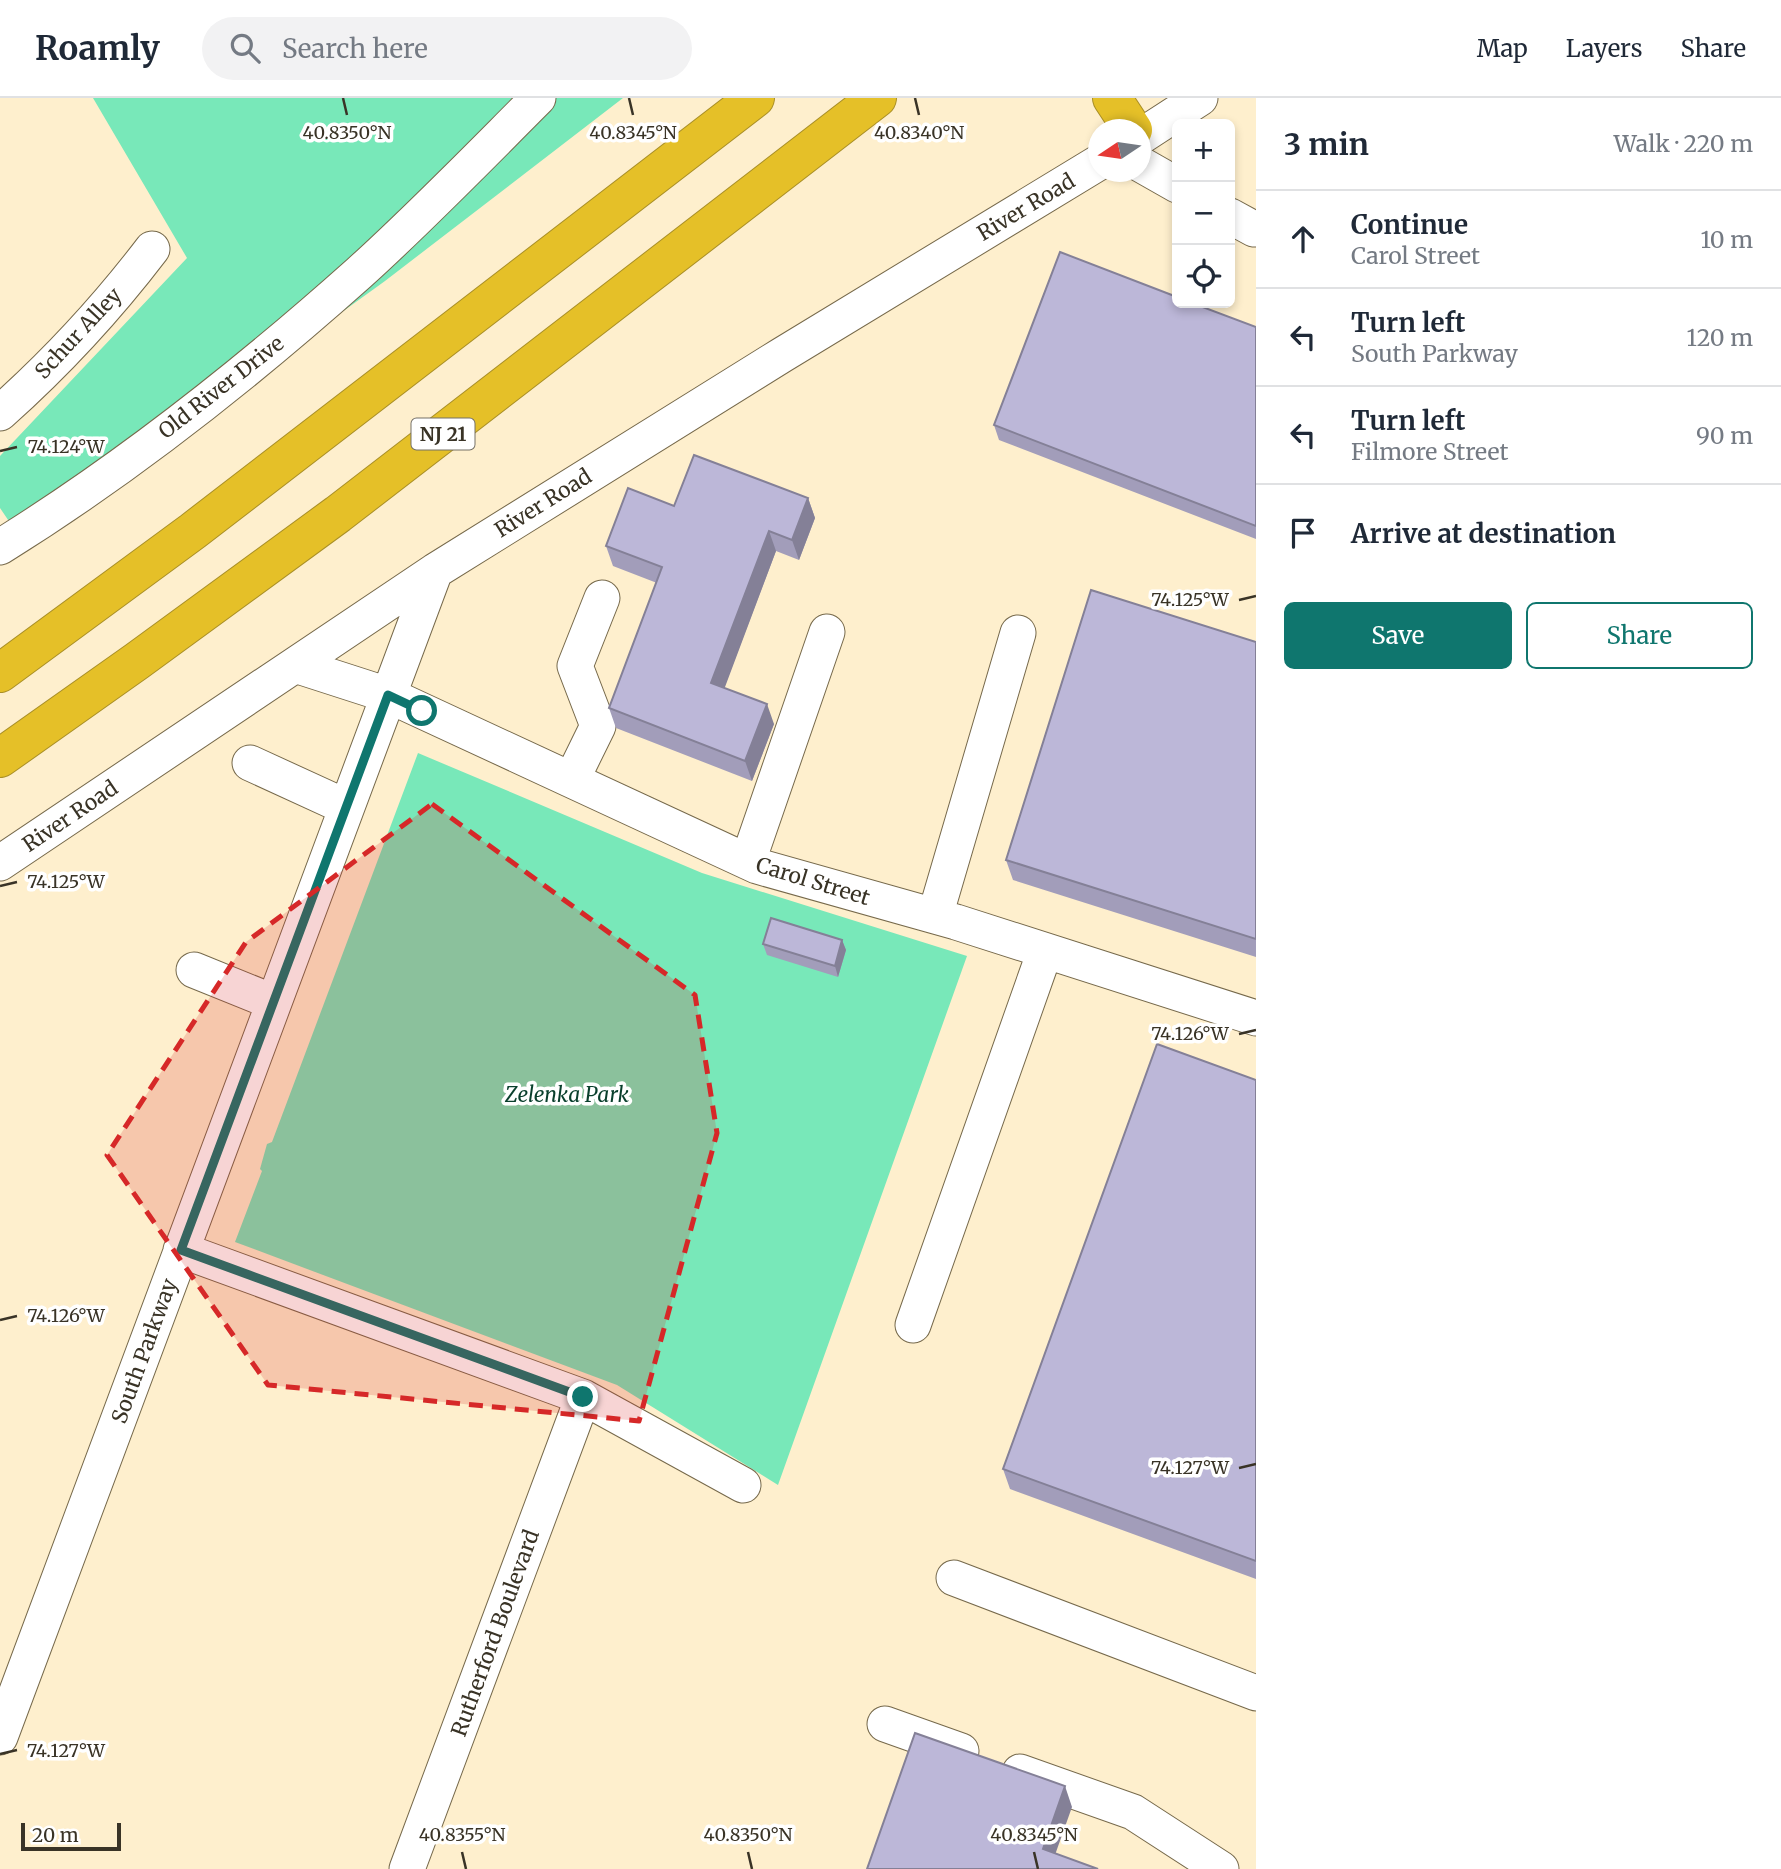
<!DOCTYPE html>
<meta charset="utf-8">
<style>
:root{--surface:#fff;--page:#f2f2f3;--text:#1f2937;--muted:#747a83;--line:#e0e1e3;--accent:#0f766e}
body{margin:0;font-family:Merriweather,serif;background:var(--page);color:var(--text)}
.controls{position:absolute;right:21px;top:21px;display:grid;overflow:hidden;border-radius:10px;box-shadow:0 4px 10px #0003}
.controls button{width:63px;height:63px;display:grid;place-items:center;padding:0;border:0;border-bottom:2px solid var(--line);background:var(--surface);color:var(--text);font:35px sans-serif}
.compass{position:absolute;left:1088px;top:21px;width:63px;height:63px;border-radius:50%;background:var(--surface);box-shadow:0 4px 10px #0003;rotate:257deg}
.scale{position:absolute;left:21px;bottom:18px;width:100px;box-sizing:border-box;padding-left:7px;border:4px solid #393326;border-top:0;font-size:19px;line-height:24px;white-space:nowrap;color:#393326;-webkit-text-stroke:5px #fff;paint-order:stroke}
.stop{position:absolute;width:21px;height:21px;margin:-16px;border:5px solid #0f766e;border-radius:50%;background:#fff}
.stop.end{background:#0f766e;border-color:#fff;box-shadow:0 2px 7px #0008}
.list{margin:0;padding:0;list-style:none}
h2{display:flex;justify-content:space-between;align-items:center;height:91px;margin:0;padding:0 28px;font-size:30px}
h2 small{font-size:23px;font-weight:400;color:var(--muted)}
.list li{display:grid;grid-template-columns:46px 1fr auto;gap:21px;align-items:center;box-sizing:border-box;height:98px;padding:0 28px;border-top:2px solid var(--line)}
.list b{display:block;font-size:26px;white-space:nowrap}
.list p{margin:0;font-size:23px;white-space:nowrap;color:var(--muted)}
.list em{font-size:23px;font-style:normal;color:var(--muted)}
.actions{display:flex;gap:14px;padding:21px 28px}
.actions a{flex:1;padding:16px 0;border:2px solid var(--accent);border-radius:10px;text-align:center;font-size:24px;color:var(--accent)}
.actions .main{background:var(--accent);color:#fff}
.icon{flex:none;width:38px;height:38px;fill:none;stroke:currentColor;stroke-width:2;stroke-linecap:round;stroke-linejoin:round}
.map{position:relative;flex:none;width:1256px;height:1771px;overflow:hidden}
header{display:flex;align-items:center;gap:42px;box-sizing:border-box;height:98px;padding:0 35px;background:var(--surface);border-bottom:2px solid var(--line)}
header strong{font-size:33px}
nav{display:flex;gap:38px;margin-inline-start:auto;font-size:24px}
.search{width:490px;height:63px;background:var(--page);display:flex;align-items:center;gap:18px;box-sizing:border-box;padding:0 24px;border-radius:38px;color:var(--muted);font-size:26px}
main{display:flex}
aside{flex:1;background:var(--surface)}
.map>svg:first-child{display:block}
</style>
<header>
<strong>Roamly</strong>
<div class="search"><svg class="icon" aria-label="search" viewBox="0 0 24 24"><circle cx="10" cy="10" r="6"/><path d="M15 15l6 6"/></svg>Search here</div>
<nav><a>Map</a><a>Layers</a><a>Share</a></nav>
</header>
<main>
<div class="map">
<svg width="1256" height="1771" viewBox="0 0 1256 1771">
<rect width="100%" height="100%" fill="#feefcd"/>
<path fill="#78e8b9" d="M93,0H623L385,183L23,444L0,410V358L187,160Z
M418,655L702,775L967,858L778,1387L617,1287L235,1144L262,1073L260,1071L267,1046L272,1044Z"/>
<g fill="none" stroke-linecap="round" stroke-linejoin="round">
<g stroke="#76694b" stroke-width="37">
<path id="minor" d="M1140,39L1200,0
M1140,66L1177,87
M1230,118L1254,131
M0,315C55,266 107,210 152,151
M0,449C127,370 247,275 359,175C421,119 479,59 538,0
M295,567L388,597L757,768L956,824L1256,920
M250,665L346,709
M572,681L598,628L575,568L602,500
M748,763L827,534
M0,765L435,473L782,257L1098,65
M935,818L1018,535
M194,872L273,904
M181,1152L583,1299L743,1387
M913,1227L1045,853
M954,1480L1256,1595
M885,1626L961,1653
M0,1639L435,473
M1020,1674L1133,1714L1221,1771
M407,1771L583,1299"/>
</g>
<g stroke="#a98f27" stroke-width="40">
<path id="highway" d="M1112,0L1133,32
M0,575L193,433L755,0
M0,660L137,563L338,416L877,0"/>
</g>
<use href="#minor" stroke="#fff" stroke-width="35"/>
<use href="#highway" stroke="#e5c028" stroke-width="38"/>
</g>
<path fill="#a29dba" d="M1256,229V441L999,342L994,327Z
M808,400L815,420L799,462L776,453L724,590L774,626L752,683L616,630L609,610L657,485L613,468L606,448L674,408Z
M1256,544V859L1013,782L1006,762Z
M842,842L846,852L838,879L767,857L763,846Z
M1256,982V1481L1010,1391L1003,1371Z"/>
<path fill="#848097" d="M808,400L815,420L799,462L792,442Z
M769,433L776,453L719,605L711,585Z
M767,606L774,626L752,683L745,663Z
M842,842L846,852L838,879L835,868Z
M1065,1688L1072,1709L1050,1771L1043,1751Z"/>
<path fill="#bcb7d8" stroke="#848097" stroke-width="2" d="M1060,154L1177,199V205H1192L1256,229V428L994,327Z
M694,357L808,400L792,442L769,433L711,585L767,606L745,663L609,610L662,469L606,448L628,390L674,408Z
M1091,492L1256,544V841L1006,762Z
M771,820L842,842L835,868L763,846Z
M1157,946L1256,982V1463L1003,1371Z
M915,1635L1065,1688L1043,1751L1098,1771H867Z"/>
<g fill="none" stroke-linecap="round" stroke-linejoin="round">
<path stroke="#0f766e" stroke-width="9" d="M422,613L388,597L181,1152L583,1299"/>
</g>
<path fill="#d62828" fill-opacity="0.2" stroke="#d62828" stroke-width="5" stroke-dasharray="14 9" stroke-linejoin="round" d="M432,706L695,897L717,1035L639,1323L268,1287L107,1057L246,844Z"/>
<path fill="none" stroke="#393326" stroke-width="2.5" d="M343,0L347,17M629,0L633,17M915,0L919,17M0,353L17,349M1239,502L1256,498M0,788L17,784M1239,936L1256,932M0,1222L17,1218M1239,1370L1256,1366M0,1656L17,1652M462,1754L466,1771M748,1754L752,1771M1034,1754L1038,1771"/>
<g text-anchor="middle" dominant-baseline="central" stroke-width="7" stroke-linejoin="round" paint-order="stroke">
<rect fill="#fff" stroke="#747067" stroke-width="2" x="411.5" y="320.5" width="63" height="31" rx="5"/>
<g font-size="19" font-weight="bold" fill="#393326">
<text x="443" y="336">NJ 21</text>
</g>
<g font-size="21" fill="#393326" stroke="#fff">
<text transform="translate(1026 109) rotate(-31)">River Road</text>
<text transform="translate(78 235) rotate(-47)">Schur Alley</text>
<text transform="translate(221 289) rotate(-38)">Old River Drive</text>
<text transform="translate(543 405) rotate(-32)">River Road</text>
<text transform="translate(70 718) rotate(-34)">River Road</text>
<text transform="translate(813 783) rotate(17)">Carol Street</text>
<text transform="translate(144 1253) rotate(-70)">South Parkway</text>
<text transform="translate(495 1535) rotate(-70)">Rutherford Boulevard</text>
</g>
<g font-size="21" font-style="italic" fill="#093f2c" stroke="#fff">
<text x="567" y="996">Zelenka Park</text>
</g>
</g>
<g font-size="18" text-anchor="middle" fill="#393326" stroke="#fff" stroke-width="7" stroke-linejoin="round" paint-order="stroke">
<text x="347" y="41">40.8350°N</text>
<text x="633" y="41">40.8345°N</text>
<text x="919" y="41">40.8340°N</text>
<text x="66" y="355">74.124°W</text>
<text x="1190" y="508">74.125°W</text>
<text x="66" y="790">74.125°W</text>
<text x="1190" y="942">74.126°W</text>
<text x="66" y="1224">74.126°W</text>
<text x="1190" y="1376">74.127°W</text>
<text x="66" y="1659">74.127°W</text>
<text x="462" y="1743">40.8355°N</text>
<text x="748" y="1743">40.8350°N</text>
<text x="1034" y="1743">40.8345°N</text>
</g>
</svg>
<div class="controls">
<button>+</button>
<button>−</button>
<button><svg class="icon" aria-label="locate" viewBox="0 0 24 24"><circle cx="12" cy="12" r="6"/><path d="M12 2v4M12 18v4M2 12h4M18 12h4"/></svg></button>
</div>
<svg class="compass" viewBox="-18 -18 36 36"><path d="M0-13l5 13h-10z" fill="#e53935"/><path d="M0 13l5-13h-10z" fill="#747a83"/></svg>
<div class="scale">20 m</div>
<div class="stop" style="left:422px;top:613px"></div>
<div class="stop end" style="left:583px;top:1299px"></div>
</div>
<aside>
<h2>3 min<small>Walk · 220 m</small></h2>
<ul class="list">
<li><svg class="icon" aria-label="ahead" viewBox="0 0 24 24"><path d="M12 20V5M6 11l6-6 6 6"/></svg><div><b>Continue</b><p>Carol Street</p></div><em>10 m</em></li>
<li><svg class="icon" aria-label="left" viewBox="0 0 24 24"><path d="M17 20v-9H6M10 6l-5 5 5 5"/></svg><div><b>Turn left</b><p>South Parkway</p></div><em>120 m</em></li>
<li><svg class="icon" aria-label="left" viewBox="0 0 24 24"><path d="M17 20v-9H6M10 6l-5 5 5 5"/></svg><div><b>Turn left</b><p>Filmore Street</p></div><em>90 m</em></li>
<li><svg class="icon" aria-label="arrive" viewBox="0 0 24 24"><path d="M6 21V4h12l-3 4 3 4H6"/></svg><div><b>Arrive at destination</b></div></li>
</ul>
<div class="actions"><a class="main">Save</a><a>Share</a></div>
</aside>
</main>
